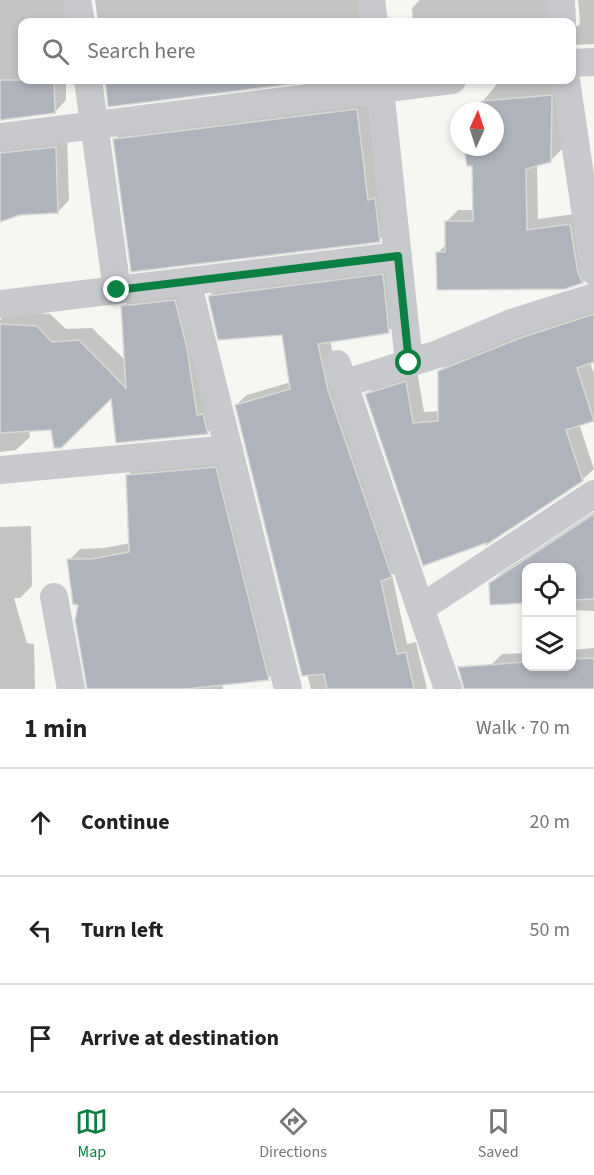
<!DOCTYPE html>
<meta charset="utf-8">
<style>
:root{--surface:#fff;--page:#f2f2f2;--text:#222;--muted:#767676;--line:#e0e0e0;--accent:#0b8043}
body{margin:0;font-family:"Source Sans 3",sans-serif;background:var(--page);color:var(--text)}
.controls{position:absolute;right:18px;bottom:18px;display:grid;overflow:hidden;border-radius:12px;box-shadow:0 3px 9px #0003}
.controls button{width:54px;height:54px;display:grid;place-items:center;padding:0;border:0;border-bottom:2px solid var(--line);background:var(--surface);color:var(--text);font:30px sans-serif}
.compass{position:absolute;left:450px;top:102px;width:54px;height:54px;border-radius:50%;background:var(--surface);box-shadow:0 3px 9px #0003;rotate:3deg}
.stop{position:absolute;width:18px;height:18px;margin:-14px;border:4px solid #0b8043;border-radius:50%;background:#fff}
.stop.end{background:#0b8043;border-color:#fff;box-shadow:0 2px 6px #0008}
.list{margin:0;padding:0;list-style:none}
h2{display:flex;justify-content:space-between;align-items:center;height:78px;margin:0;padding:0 24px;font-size:26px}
h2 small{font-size:20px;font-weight:400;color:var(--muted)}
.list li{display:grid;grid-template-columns:39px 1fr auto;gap:18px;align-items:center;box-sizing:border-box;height:108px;padding:0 24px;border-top:2px solid var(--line)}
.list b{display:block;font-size:22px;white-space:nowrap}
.list em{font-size:20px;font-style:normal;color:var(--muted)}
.icon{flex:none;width:33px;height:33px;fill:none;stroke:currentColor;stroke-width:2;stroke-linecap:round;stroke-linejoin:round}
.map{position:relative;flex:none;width:594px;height:689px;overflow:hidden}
.search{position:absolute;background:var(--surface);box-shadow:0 3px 9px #0003;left:18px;right:18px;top:18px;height:66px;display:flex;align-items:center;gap:15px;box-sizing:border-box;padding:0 21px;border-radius:12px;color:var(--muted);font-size:22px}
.sheet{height:402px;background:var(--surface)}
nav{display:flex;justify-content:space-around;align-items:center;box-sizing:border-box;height:84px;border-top:2px solid var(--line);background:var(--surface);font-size:16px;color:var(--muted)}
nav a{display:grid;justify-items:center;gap:3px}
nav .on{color:var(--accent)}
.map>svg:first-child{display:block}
</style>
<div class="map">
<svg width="594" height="689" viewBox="0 0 594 689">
<rect width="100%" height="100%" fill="#f6f7f3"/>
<path fill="#0003" d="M0,0H73L81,22H22V80H66V100L55,112L0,119Z
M95,0H358L365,22H98Z
M420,0H557L563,22H413L412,8Z
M578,0H594V44L572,45V26H579L580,21Z
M106,80H312L110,105Z
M500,80H562V149L550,161L537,165L538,219L582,213L594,270L583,282L564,287L438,253L446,244V222L458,210H474V164L465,147H495V111H475Z
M367,99L389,230L379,240L114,140L125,129Z
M67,136L69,200L58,212L20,213L0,221V137Z
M393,265L399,321L388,331L330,340L338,378L402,565L392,575L407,644L416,642L427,689H311L236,405L247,395L291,382L283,333L209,296L220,285Z
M188,287L220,420L207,433L112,396L29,430L30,437L16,450L0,452V320L9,311L50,314L66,329L92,328L126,361L123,307L136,293Z
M594,307V360L590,362L594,374V419L579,424L594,469L582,480L488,542L367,395L378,383L417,371L424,412L440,411L439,372L451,360Z
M227,456L279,667L268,678L222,684L223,689H87L77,620L80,604L69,560L80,549L104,548L131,543L127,476L138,464Z
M594,512V611L572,610V568H526V602L492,604L490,584L501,573Z
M31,526L32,586L20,598H14L27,643L34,644L35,689H0V527Z
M594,648V689H493L491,665L502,654L526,653V666H572V650Z"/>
<path fill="#afb4bc" stroke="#d8d8d6" stroke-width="1.5" d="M0,80H54L55,113L0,120Z
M105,80H324L108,107Z
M552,95L551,162L526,169L527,230L570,224L578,273L583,283L565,289L437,290L436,252H445V221H473L472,166H467L464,147H495V111H474L482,101Z
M357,109L368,200L375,198L380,242L131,272L113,139Z
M56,147L58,213L20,215L0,222V153Z
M383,274L389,333L318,344L328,390L392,577L381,581L397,654L406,652L414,689H327L324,674L302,676L235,405L290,389L282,335L218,340L208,296Z
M175,300L187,348L197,415L203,414L208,434L116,443L111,399L61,448H54L51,430L0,433V324L37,326L52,342L79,340L126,388L121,306Z
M594,314V362L577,368L594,421L566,430L583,481L486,545V543L423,566L365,394L406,381L413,423L438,421V371L520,338Z
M216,467L269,680L186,689H87L75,620L78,605L73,604L67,559H92L129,552L126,475Z
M594,514V599L572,600V567H526V603L490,605L489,583Z
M594,658V689H464L458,667L526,662V666H572V659Z"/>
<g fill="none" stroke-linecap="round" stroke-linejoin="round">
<path stroke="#c7c9cd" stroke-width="28" d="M77,0L81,22
M371,0L374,22
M561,0L562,22
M572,63L594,62
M88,80L117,290
M379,80L409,363
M566,80L594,271
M0,137L452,80
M187,281L288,689
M0,304L398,256
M337,364L448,689
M343,384L438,354L514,322L594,297
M0,470L229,449
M54,597L71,689
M421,608L594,494"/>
</g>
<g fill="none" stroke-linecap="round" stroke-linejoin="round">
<path stroke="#0b8043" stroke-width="8" d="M117,290L398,256L409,363"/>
</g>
</svg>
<div class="controls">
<button><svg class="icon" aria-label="locate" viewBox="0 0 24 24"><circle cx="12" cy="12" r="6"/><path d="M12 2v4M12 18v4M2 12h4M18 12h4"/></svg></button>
<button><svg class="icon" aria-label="layers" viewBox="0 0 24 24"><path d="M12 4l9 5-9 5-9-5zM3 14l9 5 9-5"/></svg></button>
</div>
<svg class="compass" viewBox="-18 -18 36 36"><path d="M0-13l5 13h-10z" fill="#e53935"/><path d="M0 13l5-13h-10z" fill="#767676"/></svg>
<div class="stop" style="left:409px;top:363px"></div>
<div class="stop end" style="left:117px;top:290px"></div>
<div class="search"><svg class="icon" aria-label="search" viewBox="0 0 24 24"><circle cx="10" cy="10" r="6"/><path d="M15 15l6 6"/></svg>Search here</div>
</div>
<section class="sheet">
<h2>1 min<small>Walk · 70 m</small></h2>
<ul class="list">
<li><svg class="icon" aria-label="ahead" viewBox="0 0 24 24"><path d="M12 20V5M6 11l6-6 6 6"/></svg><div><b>Continue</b></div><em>20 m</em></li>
<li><svg class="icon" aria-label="left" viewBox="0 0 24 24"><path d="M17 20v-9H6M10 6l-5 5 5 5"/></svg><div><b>Turn left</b></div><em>50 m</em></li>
<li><svg class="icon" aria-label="arrive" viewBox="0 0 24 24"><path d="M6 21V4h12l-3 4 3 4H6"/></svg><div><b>Arrive at destination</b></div></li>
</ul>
</section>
<nav>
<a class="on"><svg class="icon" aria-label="map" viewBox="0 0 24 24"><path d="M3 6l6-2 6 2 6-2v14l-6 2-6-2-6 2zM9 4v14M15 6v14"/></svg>Map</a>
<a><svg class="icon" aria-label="directions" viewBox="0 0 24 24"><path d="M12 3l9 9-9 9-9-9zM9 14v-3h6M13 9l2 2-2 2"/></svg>Directions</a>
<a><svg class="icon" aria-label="saved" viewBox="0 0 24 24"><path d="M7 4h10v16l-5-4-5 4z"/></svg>Saved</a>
</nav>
